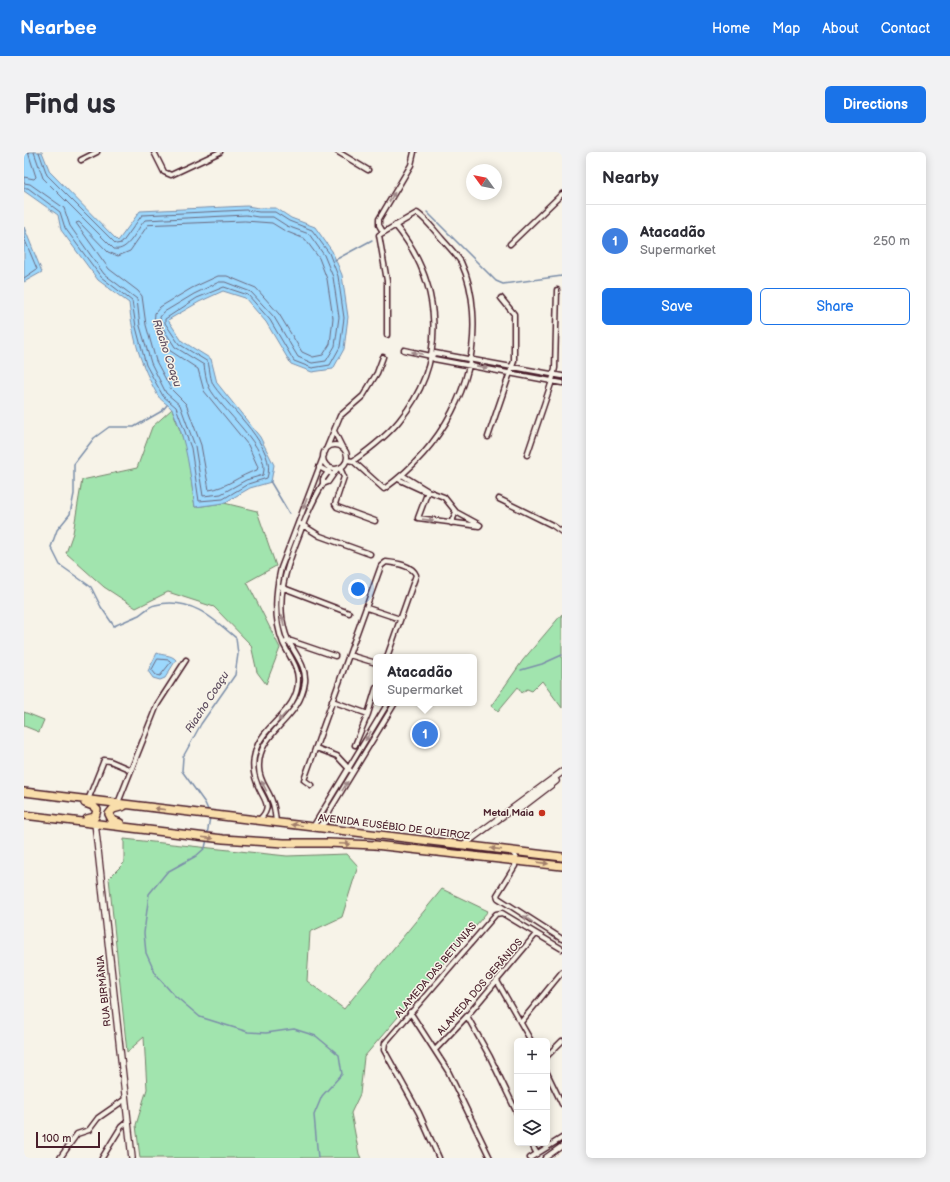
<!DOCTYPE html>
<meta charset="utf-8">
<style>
:root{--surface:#fff;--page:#f2f2f3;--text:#2b2b33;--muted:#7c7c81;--line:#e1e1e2;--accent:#1a73e8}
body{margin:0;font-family:"Balsamiq Sans",sans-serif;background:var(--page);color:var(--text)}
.controls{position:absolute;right:12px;bottom:12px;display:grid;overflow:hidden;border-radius:6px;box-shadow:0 2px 10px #0003}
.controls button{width:36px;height:36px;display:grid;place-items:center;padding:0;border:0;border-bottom:1px solid var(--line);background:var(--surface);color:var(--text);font:20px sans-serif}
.compass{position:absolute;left:442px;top:12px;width:36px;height:36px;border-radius:50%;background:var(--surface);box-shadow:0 2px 10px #0003;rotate:303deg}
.scale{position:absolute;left:12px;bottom:10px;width:64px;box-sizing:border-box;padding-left:4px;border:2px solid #4a1f2b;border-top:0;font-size:11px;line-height:14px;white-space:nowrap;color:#4a1f2b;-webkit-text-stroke:3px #f7f3e8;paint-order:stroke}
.you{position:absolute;left:334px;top:437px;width:14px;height:14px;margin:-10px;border:3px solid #fff;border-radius:50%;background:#1a73e8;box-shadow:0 0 0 6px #1a73e833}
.badge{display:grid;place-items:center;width:26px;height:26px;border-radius:50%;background:var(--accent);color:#fff;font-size:13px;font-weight:700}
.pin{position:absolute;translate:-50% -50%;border:2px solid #fff;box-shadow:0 1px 4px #0006}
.popup{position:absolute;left:349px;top:502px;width:104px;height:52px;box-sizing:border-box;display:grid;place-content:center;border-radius:6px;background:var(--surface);filter:drop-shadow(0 1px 3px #0005);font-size:13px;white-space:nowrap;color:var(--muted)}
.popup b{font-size:15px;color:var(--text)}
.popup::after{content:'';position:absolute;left:50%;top:100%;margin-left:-8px;border:8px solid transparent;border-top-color:var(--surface)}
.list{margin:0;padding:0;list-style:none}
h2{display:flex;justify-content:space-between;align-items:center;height:52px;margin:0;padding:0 16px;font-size:17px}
h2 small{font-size:13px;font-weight:400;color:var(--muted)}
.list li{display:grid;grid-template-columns:26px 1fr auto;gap:12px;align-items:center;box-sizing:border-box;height:72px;padding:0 16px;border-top:1px solid var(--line)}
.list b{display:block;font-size:15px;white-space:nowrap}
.list p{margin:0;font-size:13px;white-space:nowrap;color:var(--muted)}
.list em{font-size:13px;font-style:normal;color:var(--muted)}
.actions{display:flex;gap:8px;padding:12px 16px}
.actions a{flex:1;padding:9px 0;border:1px solid var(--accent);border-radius:6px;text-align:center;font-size:14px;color:var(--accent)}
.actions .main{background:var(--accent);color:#fff}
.icon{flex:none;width:22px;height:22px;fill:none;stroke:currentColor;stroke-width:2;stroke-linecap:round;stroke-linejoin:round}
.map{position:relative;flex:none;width:538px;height:1006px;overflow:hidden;border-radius:6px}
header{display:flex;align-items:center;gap:24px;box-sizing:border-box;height:56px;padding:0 20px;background:var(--accent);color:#fff}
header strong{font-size:19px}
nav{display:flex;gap:22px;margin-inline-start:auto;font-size:14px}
.intro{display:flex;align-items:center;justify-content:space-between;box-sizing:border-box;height:96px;padding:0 24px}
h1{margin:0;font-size:28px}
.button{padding:10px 18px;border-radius:6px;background:var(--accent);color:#fff;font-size:14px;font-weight:700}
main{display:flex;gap:24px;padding:0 24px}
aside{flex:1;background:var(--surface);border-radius:6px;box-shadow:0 2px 10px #0003}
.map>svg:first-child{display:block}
</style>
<header>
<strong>Nearbee</strong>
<nav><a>Home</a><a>Map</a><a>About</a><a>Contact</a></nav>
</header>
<div class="intro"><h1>Find us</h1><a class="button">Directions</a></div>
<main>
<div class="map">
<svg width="538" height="1006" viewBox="0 0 538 1006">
<rect width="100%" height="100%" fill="#f7f3e8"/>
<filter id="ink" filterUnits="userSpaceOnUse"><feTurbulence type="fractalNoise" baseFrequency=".025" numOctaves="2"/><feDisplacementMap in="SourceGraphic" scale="8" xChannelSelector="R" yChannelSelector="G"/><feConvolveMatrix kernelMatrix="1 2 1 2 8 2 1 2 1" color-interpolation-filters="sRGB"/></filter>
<g filter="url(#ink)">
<path fill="#a1e4ae" stroke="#76826c" d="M148,257L163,297L171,355L200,351L233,359L252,414L223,430L256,496L242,532L233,520L227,493L190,455L144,440L112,456L80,435L42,401L49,381L58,328L113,316L128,275Z
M538,462V556L518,529L508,539L503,537L498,541L494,535L474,559L467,554L499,508Z
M0,560L20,568L15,580L0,574Z
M100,687L263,704L323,702L334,714L318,765L286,780L283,829L320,857L418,737L464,759L340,905L336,942L327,961L335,1002L337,1006H116L112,973L123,937L120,885L103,900L85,726L100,711Z"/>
<path fill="#9cd8fd" stroke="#7b8ea9" d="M0,0H18L26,20L94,89L116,59L223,54L235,56H252L267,66L291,75L308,99L318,123L324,165L320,197L309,217L288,220L267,212L242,170L221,146L199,139L175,150L144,168L158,189L187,207L193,231L236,285L250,313L247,330L226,336L200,351L171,355C166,322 163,290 149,259C146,253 138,250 134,244C116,211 109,188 105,151L74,128L37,78L34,63L0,39Z
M0,75L18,120L0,130Z
M133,501C139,504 147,502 152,508L141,526L136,528L129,526L124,519Z"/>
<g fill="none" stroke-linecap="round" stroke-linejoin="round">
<path stroke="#6b697f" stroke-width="1" d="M0,25L10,27L12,25L4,0
M0,31L6,32L40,56L46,74L80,122L113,147L116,174L127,211L142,241L156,253L171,294L179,344L197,342L222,328L239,323C248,297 195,256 185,235C182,228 181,220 180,213L151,195L137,173L136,165L140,160L170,142L195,130H201L227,140L250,165L274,205L288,211L302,209L311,194L315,165L309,125L300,103L285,82L263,74L249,65H234L222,63L121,68C113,76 105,100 90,97L19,26L10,0
M0,36H4L36,60L41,76L77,125L108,149L112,175L122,213L139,244L152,255L167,296L175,349L199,347L224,332L243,326C254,296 206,257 190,234C186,228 186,217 184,210L155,192L141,171V167L173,146L200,135L224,143L246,168L270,209L288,216L306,213L316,195L320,166L314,124L305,101L288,78L265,69L251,60H235L222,58L118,63L98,91L92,92L23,23L15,0
M221,69L248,71L261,79L281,87L295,106L303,127L309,166L306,192L299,203L289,205L278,200L255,162L232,136L203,124H194L168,136L136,155L131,161L130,173L145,198L174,217L180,239L224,293L234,315L233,318C216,323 202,336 185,338L177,293L162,252L147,237L132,209L122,173L118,144L114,139L85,117L52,71L55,70L84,100L94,104L106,99L124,73Z
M0,86L13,117L0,126
M134,507L145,508L147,510L136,524L132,523L128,518Z"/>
<path stroke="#7b8ea9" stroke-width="1.5" d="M403,60L472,129L479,132L538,124
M311,108L348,88
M143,253L138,259L110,275H85L70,286L50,312V342L46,362L33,378L27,395L36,413L67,435L77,455L90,474C98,470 107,467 115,463C120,460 125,454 131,453C165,444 188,465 212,486L214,502L211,523L177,572L159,605L158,619L181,651L185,660
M246,329L265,361
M497,518L518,512L538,503
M183,683L186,665
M183,687L181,696L172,704L143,720L125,742L120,781L122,801L132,823L150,843L176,865L224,880L242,881L270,877L292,884L315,903L318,922L298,944L290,963L294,1006"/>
<g stroke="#4a1f2b" stroke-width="7">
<path id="street" d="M130,0L140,20L147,23L196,0
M314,0L344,18
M57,8L73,0
M359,80L355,73V67L387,13L390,0
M486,92L538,42
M380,198L407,204L410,207L538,231
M407,204L411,201L538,224
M310,279L318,295
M464,285L490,209V162L477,146
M299 305a12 12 0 1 1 24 0a12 12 0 1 1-24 0Z
M301,300L316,264L339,244L353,221L359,205
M503,303L528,229L531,216L533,138
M323,308L329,309C346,297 362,285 375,269C424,210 419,131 371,73
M329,309L360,337C417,296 454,232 449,160C448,144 444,125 437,110C432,102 424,94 418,87C410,78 402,67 393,61L355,83L363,129V183
M295,315L306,321
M316,316L320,325L311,352L313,355L351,369
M378,323L404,339L420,345L432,360L456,373L455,374L394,366L404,339
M374,327L400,339H404
M299,332V327L307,316
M475,347L528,373L538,380
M427,371L432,360
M277,372L296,384L346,402
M257,435L325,461
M343,456L376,467
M262,490L267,489L311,504
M325,503L352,511
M308,549L344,562L352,536
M331,593L344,562
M292,596L313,604L326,618
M287,633L280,628L357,414L362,410C372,411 388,413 392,423L363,505
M64,648L80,608L86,609L107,618
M94,651L133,553L162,508
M235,668C251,653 238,647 233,631C229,621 228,611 231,601C238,571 275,561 274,527C274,514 264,502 259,491C249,466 251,441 257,416L300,303
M252,670C251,663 251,656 248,649C244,637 235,629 235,616C233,579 276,569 281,530C283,513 268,499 262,483C251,449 261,419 274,386C281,367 288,349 299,332L304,330L313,317
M289,675L364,551
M294,675L304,668L303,664L306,658L371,551
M488,700L492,705L491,714L473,743L474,746L538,787
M473,829L507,889
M386,860L424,919L466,1006
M443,864L466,905L493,961
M498,869L538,820
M411,898L443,864L512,782
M523,904L538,889
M523,921L538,952
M507,991L513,1002
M36,1006L53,982L65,978L74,966L100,948
M78,1006L97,975L103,970
M415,1006L395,961L360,898L361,891L472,762L478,761L538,797
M506,1006L538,986
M521,1006L538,994"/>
</g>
<g stroke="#4a1f2b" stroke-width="8">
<path id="secondary" d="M494,658L532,629
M71,671L108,1006
M439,693L538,620"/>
</g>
<g stroke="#4a1f2b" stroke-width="10">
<path id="highway" d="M0,640L538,705
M61,651L69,654L73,658L71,665L63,667
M0,663L199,687L260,691H304L351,693L538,714
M96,671L88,668L85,662L89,657L100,654"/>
</g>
<use href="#street" stroke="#f7f3e8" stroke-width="4"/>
<use href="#secondary" stroke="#f7f3e8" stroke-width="5.5"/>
<use href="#highway" stroke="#f9deab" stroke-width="7"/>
</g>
<defs><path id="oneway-solid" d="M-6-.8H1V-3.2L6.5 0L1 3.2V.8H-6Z"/></defs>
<g fill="#a0898a">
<use href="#oneway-solid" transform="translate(368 45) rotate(-59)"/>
<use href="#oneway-solid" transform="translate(393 201) rotate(-169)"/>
<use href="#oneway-solid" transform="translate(458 215) rotate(11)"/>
<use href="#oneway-solid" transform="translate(281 352) rotate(110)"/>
<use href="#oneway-solid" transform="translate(404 368) rotate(8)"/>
<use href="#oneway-solid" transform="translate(259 469) rotate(-101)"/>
<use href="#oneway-solid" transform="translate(258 565) rotate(132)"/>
<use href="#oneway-solid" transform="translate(344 584) rotate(121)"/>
<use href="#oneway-solid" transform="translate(240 634) rotate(-117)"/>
<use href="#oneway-solid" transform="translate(321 634) rotate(-58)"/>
<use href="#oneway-solid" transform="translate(504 767) rotate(-146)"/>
</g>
<g fill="#a27e6b">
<use href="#oneway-solid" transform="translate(136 657) rotate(-173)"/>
<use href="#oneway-solid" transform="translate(273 673) rotate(-173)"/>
<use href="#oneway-solid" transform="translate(184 686) rotate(7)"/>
<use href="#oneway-solid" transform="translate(321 692) rotate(3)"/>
<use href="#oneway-solid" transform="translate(472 697) rotate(-173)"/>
<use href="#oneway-solid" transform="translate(519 711) rotate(8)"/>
</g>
</g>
<circle fill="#c8321e" stroke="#f7f3e8" stroke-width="1.5" cx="518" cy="661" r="4"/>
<g text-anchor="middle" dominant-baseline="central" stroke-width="3" stroke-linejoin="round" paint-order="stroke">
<g font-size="10" font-weight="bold" fill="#4a1f2b" stroke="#f7f3e8" text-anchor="end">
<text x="510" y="661">Metal Maia</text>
</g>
<g font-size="10" fill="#4a1f2b" stroke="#f7f3e8">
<text transform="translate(370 675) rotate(7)">AVENIDA EUSÉBIO DE QUEIROZ</text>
<text transform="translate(412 818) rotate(-50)">ALAMEDA DAS BETUNIAS</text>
<text transform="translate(456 835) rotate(-49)">ALAMEDA DOS GERÂNIOS</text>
<text transform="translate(80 839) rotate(-96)">RUA BIRMÂNIA</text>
</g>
<g font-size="11" font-style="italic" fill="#5e4d60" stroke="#f7f3e8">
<text transform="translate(143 201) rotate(72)">Riacho Coaçu</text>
<text transform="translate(183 550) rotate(-57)">Riacho Coaçu</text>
</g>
</g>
</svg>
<div class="controls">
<button>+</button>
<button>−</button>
<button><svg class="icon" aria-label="layers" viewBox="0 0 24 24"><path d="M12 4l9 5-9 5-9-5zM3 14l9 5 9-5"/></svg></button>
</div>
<svg class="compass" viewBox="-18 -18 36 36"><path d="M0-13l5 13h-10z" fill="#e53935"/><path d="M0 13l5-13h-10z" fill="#7c7c81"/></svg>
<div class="scale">100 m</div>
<div class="you"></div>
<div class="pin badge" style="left:401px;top:582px;background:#3f7fe0">1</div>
<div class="popup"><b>Atacadão</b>Supermarket</div>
</div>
<aside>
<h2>Nearby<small></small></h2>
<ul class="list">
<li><span class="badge" style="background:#3f7fe0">1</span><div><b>Atacadão</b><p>Supermarket</p></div><em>250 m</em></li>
</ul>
<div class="actions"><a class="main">Save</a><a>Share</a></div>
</aside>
</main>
